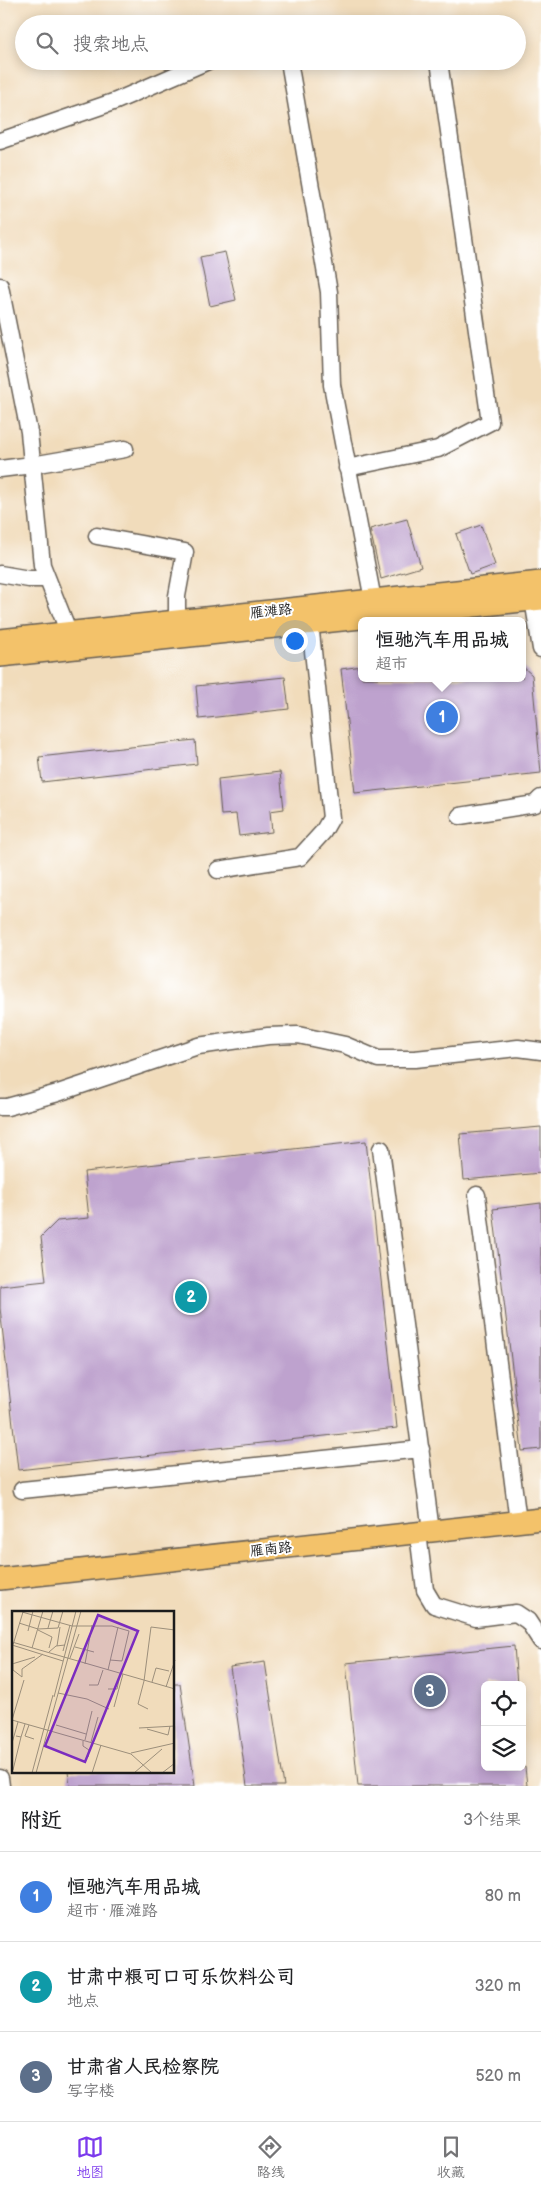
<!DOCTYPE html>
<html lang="zh">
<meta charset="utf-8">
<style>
:root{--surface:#fff;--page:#f6f6f6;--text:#202124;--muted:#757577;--line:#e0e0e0;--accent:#7c3aed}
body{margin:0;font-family:"Balsamiq Sans","LXGW WenKai TC",sans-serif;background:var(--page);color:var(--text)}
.controls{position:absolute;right:15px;bottom:15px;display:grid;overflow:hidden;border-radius:8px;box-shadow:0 2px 12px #0003}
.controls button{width:45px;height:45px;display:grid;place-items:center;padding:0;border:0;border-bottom:1px solid var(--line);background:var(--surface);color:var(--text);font:25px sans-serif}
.you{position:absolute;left:294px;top:640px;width:18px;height:18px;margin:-12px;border:4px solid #fff;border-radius:50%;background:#1a73e8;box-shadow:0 0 0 8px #1a73e833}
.badge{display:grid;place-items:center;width:32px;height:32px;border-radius:50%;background:var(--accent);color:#fff;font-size:16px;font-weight:700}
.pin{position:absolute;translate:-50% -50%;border:2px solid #fff;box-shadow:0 1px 5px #0006}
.popup{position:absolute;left:358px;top:617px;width:168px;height:65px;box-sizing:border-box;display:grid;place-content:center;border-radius:8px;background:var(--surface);filter:drop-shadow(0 1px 4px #0005);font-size:16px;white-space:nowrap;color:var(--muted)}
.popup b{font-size:19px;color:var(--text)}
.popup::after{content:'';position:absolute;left:50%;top:100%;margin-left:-10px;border:10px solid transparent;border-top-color:var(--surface)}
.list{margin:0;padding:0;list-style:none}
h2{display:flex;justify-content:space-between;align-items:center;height:65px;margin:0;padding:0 20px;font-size:21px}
h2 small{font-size:16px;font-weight:400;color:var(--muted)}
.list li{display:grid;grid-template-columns:32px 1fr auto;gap:15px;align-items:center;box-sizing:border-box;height:90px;padding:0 20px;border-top:1px solid var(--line)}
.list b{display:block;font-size:19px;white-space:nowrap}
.list p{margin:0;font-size:16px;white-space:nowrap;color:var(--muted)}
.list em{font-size:16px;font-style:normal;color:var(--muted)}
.icon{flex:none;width:28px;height:28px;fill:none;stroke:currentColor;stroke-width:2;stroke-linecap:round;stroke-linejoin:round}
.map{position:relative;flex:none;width:541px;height:1786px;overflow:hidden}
.search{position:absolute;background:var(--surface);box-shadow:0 2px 12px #0003;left:15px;right:15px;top:15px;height:55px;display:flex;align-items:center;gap:12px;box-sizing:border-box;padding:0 18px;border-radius:28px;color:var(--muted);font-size:19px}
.sheet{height:335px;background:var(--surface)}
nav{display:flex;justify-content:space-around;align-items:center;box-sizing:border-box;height:70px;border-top:1px solid var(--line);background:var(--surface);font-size:14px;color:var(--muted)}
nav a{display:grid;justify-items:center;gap:2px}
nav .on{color:var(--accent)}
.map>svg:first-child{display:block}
</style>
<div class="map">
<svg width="541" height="1786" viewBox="0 0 541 1786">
<rect width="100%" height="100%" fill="#fff"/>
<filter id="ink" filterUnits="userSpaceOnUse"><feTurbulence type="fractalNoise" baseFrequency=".02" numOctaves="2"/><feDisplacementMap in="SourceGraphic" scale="10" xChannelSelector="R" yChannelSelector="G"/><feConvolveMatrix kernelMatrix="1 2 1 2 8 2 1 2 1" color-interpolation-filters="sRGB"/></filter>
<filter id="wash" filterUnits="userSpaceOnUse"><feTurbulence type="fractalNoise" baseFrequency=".0096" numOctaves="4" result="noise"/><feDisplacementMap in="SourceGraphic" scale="20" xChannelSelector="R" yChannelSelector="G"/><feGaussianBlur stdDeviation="1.12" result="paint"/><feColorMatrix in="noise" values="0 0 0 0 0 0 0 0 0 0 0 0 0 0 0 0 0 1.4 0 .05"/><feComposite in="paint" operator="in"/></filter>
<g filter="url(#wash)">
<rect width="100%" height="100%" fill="#f1dcbb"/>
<g id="blocks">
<path fill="#bea2ce" d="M225,252L236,300L210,306L200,257Z
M407,519L421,567L381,579L370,529Z
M481,525L495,565L470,574L456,534Z
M362,666V678H522V666L532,675L541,773L355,793L341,669Z
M285,677L289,709L199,719L196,686Z
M195,740L197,764L42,782L39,757Z
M280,772L284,809L270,811L272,832L239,836L236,814L221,815L218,779Z
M541,1127V1173L464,1180L460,1134Z
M366,1141L397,1428L18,1470L0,1308V1286L46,1281L41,1237L57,1221L89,1218L84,1172Z
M541,1203V1449L522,1451L493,1209Z
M514,1646L517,1685H485V1767H525L527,1786H358L346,1663Z
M265,1662L284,1786H247L230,1667Z
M174,1684H180L195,1786H70L68,1772H174Z"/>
</g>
</g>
<g filter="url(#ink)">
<use href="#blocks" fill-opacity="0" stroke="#675f54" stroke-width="1"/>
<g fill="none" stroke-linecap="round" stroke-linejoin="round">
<g stroke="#675f54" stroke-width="19">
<path id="minor" d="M289,61L329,292L332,385L373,600
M0,141L116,101L208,61
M0,286L29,432L42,565L69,633
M347,468L438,449L490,422L439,61
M0,469L32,465L125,449
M97,536L185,552L177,596V621
M0,574L29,579H47
M533,599L541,649
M460,816L535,804L541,798
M218,870L300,857L323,832L331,818L310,623
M0,1107H7L58,1093L198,1046L268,1036L298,1035L345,1045L378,1059H415L518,1048L541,1051
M381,1149L431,1531
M477,1195L518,1522
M22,1490L421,1449
M418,1533L425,1590L434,1605L476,1618L516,1613L528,1621L541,1641
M0,1778L1,1786"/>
</g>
<g stroke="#675f54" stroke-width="24">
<path id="major" d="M0,640L541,582
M0,656L541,599
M0,1579L541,1519"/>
</g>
<use href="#minor" stroke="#fff" stroke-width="16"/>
<use href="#major" stroke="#f3c26a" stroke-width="21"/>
</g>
</g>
<g text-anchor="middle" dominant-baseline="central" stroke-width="4" stroke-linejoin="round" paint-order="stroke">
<g font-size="14" fill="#1c1c1c" stroke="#fff">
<text transform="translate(271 611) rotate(-6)">雁滩路</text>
<text transform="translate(271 1549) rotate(-6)">雁南路</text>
</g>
</g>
<g transform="translate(12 1611)">
<rect width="162" height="162" fill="#f1dcbb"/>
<path fill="none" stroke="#9c8f7b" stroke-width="1" d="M10,1L60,15H100L117,20L110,50L98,49M11,1L1,34V59L10,66V58L31,43M7,12L26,18L46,17L51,0M36,17L41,0M26,19L40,26L37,37M16,20L21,0M0,31L163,78M0,34L51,50M45,35L48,16M63,36L82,41M20,37L31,0M51,40L58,14M37,41L44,35L53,34M58,47L67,23M0,53L23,46M73,53L80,14M96,59L106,16M140,71L144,57L157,60M77,74H86L91,59M154,76L163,49M96,78H105L108,64M46,82L75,88L97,98M42,86L64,0M102,96L111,63M136,98L126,93L132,70L139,16L163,19M0,109L12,69M0,109L119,143L140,162M17,114L13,125L22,128M44,114L74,123M127,117L163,115M135,118L156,124L158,115M4,125L9,126L13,113M73,129L80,100M71,130V135L77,139L76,146M79,131L86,106M0,132L6,111M119,142L163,132M1,159L9,126M20,162L41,84M24,162L69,0M80,162L89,134M122,162L150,138M150,162L163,152"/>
<path fill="#7b2cbf" fill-opacity="0.15" stroke="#7b2cbf" stroke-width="2.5" d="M86,4L126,20L73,151L33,135Z"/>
<rect width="162" height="162" fill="none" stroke="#1c1c1c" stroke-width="2.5"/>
</g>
</svg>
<div class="controls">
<button><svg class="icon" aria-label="locate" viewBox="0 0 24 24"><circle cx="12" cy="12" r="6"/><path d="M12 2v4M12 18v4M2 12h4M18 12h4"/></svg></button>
<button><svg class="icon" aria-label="layers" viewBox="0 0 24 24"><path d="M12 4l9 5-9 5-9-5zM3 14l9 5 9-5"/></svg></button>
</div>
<div class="you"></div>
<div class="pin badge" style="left:442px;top:717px;background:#3f7fe0">1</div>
<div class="popup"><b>恒驰汽车用品城</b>超市</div>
<div class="pin badge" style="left:191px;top:1297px;background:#0f9aa8">2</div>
<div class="pin badge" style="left:430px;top:1691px;background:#5c6f8a">3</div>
<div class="search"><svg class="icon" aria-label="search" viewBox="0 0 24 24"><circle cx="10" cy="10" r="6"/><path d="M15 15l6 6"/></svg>搜索地点</div>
</div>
<section class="sheet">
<h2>附近<small>3个结果</small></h2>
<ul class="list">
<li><span class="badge" style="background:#3f7fe0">1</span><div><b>恒驰汽车用品城</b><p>超市 · 雁滩路</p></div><em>80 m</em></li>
<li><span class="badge" style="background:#0f9aa8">2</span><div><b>甘肃中粮可口可乐饮料公司</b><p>地点</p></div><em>320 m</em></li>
<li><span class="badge" style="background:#5c6f8a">3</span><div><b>甘肃省人民检察院</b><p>写字楼</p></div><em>520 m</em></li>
</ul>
</section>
<nav>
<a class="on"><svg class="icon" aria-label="map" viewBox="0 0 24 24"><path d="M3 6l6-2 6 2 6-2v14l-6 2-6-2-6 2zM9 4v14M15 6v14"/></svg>地图</a>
<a><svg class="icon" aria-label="directions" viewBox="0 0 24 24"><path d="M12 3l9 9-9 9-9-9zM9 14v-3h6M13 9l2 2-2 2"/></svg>路线</a>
<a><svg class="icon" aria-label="saved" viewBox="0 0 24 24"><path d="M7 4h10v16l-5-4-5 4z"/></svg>收藏</a>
</nav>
